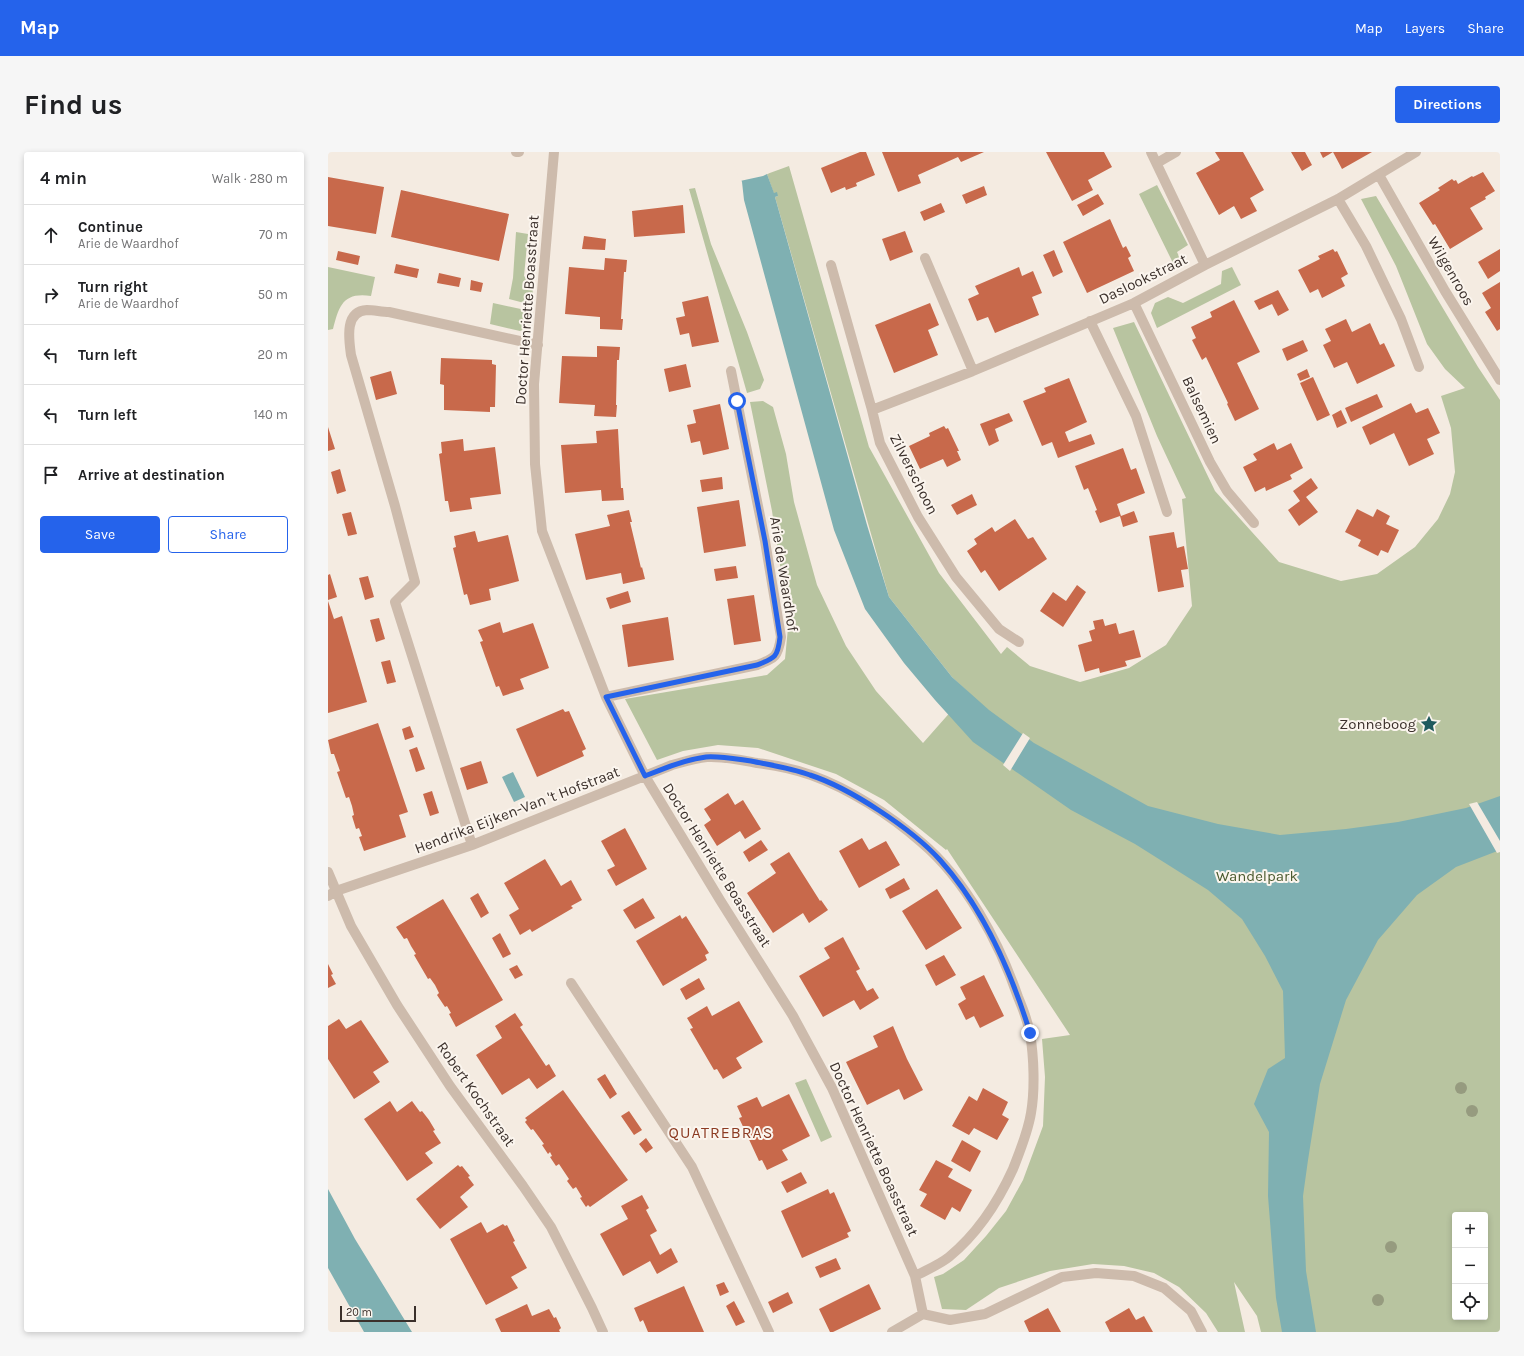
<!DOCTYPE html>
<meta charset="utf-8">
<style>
:root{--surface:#fff;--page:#f6f6f6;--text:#202124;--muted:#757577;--line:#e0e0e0;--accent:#2563eb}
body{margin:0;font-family:Karla,sans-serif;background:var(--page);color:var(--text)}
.controls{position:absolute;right:12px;bottom:12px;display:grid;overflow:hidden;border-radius:4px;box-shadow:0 2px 6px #0003}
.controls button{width:36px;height:36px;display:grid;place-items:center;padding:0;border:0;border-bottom:1px solid var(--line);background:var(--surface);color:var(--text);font:20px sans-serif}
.scale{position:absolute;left:12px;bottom:10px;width:76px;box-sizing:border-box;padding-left:4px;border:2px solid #3b302b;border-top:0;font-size:11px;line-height:14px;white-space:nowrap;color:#3b302b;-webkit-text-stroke:3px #fbf5ee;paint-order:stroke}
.stop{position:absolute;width:12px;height:12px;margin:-9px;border:3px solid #2563eb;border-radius:50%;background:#fff}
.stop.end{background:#2563eb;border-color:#fff;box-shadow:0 1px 4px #0008}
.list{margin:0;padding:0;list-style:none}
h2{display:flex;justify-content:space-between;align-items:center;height:52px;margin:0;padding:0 16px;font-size:17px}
h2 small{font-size:13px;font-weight:400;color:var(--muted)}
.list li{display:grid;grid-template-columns:26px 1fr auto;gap:12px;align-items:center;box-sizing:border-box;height:60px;padding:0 16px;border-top:1px solid var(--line)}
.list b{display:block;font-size:15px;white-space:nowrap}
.list p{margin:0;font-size:13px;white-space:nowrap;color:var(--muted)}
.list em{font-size:13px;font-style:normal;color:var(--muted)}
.actions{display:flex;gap:8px;padding:12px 16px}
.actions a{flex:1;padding:9px 0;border:1px solid var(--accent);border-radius:4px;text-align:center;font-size:14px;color:var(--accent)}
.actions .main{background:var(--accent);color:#fff}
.icon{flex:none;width:22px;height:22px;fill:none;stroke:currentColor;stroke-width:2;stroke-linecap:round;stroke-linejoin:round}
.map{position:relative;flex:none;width:1172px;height:1180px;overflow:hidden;border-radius:4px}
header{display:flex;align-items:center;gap:24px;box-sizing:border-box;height:56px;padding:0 20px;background:var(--accent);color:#fff}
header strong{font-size:19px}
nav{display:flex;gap:22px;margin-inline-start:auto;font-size:14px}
.intro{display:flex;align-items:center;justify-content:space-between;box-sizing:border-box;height:96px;padding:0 24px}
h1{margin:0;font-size:28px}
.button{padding:10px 18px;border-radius:4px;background:var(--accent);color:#fff;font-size:14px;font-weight:700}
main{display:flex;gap:24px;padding:0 24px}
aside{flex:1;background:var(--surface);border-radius:4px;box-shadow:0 2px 6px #0003}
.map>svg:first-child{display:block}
</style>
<header>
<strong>Map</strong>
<nav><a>Map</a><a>Layers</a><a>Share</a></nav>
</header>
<div class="intro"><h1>Find us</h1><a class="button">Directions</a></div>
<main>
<aside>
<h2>4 min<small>Walk · 280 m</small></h2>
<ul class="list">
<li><svg class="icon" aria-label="ahead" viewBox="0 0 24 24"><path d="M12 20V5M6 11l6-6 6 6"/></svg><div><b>Continue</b><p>Arie de Waardhof</p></div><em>70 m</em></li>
<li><svg class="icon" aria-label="right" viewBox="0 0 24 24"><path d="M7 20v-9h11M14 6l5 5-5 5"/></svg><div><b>Turn right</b><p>Arie de Waardhof</p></div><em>50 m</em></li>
<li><svg class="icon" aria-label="left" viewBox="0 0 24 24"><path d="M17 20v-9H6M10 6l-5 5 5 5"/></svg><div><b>Turn left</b></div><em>20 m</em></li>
<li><svg class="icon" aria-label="left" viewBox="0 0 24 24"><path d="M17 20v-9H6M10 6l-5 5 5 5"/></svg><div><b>Turn left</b></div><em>140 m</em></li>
<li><svg class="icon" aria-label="arrive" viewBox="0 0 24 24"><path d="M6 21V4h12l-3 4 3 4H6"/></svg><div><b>Arrive at destination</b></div></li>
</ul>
<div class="actions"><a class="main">Save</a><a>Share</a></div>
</aside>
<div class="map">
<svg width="1172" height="1180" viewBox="0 0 1172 1180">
<rect width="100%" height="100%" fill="#f4ebe1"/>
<path fill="#b8c4a0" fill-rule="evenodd" d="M461,14L541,295L611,421L673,502L679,495L702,514L752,530L801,516L838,493L864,454L854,347L858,346L829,284L785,176L806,170L887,339L951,410L1013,429L1049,422L1087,395L1110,367L1122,342L1127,320L1123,276L1113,244L1137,236L1117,217L1099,192L1068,114L1033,47L1048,44L1150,215L1172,248V1180H933L929,1164L906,1130L917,1180H890L878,1161L851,1135L826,1121L796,1114L765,1112L722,1119L671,1136L638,1158L614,1157L606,1125L615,1122L636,1108L658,1084L678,1059L695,1028L715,974L717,925L714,887L742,883L619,697L618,698L556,648L508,622L430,596L390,593L355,599L329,608L297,547L439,523L457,507L460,476L457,447L444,359L422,250L435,249L445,255L458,302L466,350L489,433L518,494L548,539L595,591L640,540L624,525L561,445L447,45L450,44L446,42L439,22ZM1127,1063H1157V1165H1127Z
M829,33L860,93L849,100L853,109L846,113L811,42Z
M367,36L383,92L419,180L436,228L432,237L419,241L361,37Z
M188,80L200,82L196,124L205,133L204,153L181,147L185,126Z
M0,115L47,125L43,144C15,140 11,154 5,177L0,178Z
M904,115L913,133L829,176L823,161L827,151L840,145L855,151L893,132L894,119Z
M165,151L202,159V175L192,179L162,172Z
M478,927L504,985L493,990L467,931Z"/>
<path fill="#7fb0b2" d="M404,0L439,16V22L446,41L449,40L450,44L447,45L539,373L561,445L624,525L661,558L706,591L820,654L890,672L952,683L1018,677L1070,670L1138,656L1172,644V698L1128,715L1089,743L1050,788L1018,848L992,932L980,1008L975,1044L978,1119L988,1180H954L948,1146L940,1044L941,980L926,952L940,917L957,906L955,839L937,804L914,767L880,738L807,692L743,658L645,590L607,548L576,511L537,457L506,378L416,48L414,30Z
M185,620L197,645L186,650L174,625Z
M0,1037L27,1087L84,1180H36L0,1116Z"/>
<path fill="#f4ebe1" d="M402,0H436L441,16V21L435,24L412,29Z
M695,581L702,586L682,619L675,613Z
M1149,650L1172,689V700L1169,701L1141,652Z"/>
<path fill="#c8694b" d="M532,0H538L547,23L528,31L529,34L518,38L517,35L503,41L493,16Z
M554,0H656L633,10L630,5L590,23L593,31L570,40Z
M718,0H776L784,15L760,28L765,38L744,49Z
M887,0H915L936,38L922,46L929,59L913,67L906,54L891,63L868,21L892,8Z
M963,0H977L984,13L974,19Z
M992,0H1044L1014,17L1005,0L995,6Z
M1155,20L1167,39L1157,45L1158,47L1142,56L1155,77L1122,97L1107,72L1105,73L1091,51L1112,38L1110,36L1124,27L1126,29L1128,28L1130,32L1144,24L1145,25Z
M0,25L56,35L48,82L0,74Z
M656,34L659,43L638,52L634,43Z
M73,38L181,62L171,109L63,85Z
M770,42L776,52L755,64L749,53Z
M613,51L617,60L596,69L592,60Z
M355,53L357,81L306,85L304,59Z
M782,67L795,96L798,94L803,104L800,106L806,119L759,141L735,90Z
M577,79L585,100L562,109L554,87Z
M256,84L278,87L277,98L254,97Z
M1005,97L1007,100L1009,99L1020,122L1013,126L1017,134L994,146L990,137L982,141L970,118L992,107L990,104Z
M1172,97V119L1160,127L1150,110Z
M726,98L735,120L725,125L715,103Z
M10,99L32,104L30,113L8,108Z
M277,106L299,108L298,120H296L293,167H295L294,178L272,177V165L237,162L241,115L276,118Z
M68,112L91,117L89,126L66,121Z
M691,115L694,124L705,119L714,141L704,145L711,163L667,181L660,165L649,169L640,147L651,142L647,134Z
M111,121L133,126L131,135L109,131Z
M143,128L155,131L153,140L142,138Z
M1172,130V177L1169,179L1157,160L1163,156L1154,141Z
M950,138L961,158L950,164L944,152L931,158L926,149Z
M380,144L391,190L364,195L361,181L352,183L348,166L357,164L354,150Z
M906,148L932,200L909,211L931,257L907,269L899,252L900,251L878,205L874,208L864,188L868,186L863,175L884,165L882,160Z
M602,151L611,173L600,178L610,203L566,221L547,173Z
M1018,167L1024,180L1042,171L1052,193L1056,191L1067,214L1029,232L1019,210L1006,216L995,193L1003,189L997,177Z
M975,188L980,199L959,209L954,197Z
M269,194L292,195L291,208H289L288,253H289L288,265L266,264L267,253L231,251L234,204L269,205Z
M113,206L164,208V212L168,213L167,255H162V260L116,258V233L112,232Z
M358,212L363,235L341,240L336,217Z
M979,217L982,225L972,229L969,222Z
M63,219L69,242L48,248L42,225Z
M985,225L1002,263L989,269L972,231Z
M741,226L759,270L737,280L741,290L763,282L767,292L730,306L724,290L714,294L695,249L718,240L716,236Z
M1049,242L1055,255L1023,270L1017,256Z
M1083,251L1088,261L1100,256L1112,281L1099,287L1106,302L1081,314L1066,281L1042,293L1034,275Z
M392,252L401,297L375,303L372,289L363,291L359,273L368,271L365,258Z
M1013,258L1019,271L1009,276L1004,263Z
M681,261L685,269L667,277L671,289L661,294L652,272Z
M616,274L618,277L620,276L631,299H629L633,308L619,315L615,307L592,317L581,294L602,284L601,281Z
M0,275L7,297L0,299Z
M290,277L293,336H295L296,348L274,349L273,338L237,341L233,293L269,291L268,279Z
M135,287L136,299L167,295L173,342L142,346L144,357L122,360L120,349H117L114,325L111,302L114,301L113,290Z
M946,291L949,298L963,291L975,316L962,323L964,327L938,339L937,335L927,340L915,315L929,308L925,302Z
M795,296L803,318L808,316L817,341L789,352L793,364L806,359L810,370L795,375L792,364L772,371L767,359L769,358L760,336L756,338L747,314Z
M12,317L18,339L9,342L3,320Z
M394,325L395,337L374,340L372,328Z
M983,326L990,336L978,345L990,360L971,374L960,358L972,349L965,339Z
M644,342L649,353L629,363L623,353Z
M411,348L418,394L376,401L369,355Z
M1029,357L1045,365L1049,357L1062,364L1058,372L1071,378L1060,401L1053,398L1050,404L1030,394L1033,388L1017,380Z
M301,358L304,370H302L313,416L314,415L317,427L295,432L293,421L258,428L247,382L282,374L279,363Z
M23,360L29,382L20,384L14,362Z
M687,367L700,387L705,385L719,407L671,439L657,418L653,421L639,399L649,392L646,387L664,375L667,380Z
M147,379L150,390L180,383L191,429L161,437L163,448L142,453L139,442L136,443L125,396L128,395L126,384Z
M846,380L849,396L856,394L860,417L853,418L856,435L830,440L821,384Z
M408,414L410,426L388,429L386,417Z
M2,422L9,445L0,448V423Z
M40,424L46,445L37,448L31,426Z
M749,433L758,440L735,475L712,459L725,440L738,449Z
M300,439L303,450L282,457L278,446Z
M426,443L433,489L406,493L399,447Z
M0,449L6,467L14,464L39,550L0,561Z
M340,465L346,508L300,515L294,473Z
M51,466L57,487L48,490L42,468Z
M775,467L777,474L788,471L791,482L806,478L813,505L797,509L799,514L772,521L771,516L757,520L750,493L764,489L761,479L767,477L765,469Z
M172,470L175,481L205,471L221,516L192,527L196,537L175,544L171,534L168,535L152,490L155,489L150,478Z
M62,508L68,530L59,532L53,510Z
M235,557L237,560L241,559L258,597L254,599L256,604L209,625L188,577Z
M50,571L80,660L71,663L78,685L36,699L31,685L34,684L31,676L28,677L24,664L26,663L24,654L21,645L18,646L9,620L12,619L6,602H3L0,588Z
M82,574L86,585L77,588L74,577Z
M89,595L97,617L88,620L81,598Z
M153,609L160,631L139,638L132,616Z
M104,639L111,661L102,664L95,642Z
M400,641L407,653L415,648L433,677L417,687L412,679L389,694L376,673L383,668L376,657Z
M297,676L319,717L288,734L279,718L287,714L273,689Z
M534,686L541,698L558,689L572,713L531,736L511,699Z
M433,688L440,698L421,710L415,700Z
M461,700L492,749L493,748L500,758L481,771L475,761L445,781L419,741L448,721L442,712Z
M217,707L233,734L243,728L254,748L243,754L245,756L204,780L202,777L192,783L181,763L191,757L176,731Z
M576,726L582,737L562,747L557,737Z
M609,737L634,776L598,798L574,759Z
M150,741L161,761L153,766L142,746Z
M315,746L327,766L307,777L295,758Z
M115,747L175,848L128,875L121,862L123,861L119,854L117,855L109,843L111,841L107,833L102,826L100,827L86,803L88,802L83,794L79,786L76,787L68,775Z
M352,763L354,767L358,764L381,801L377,803L379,808L335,834L308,789Z
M172,781L183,802L175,806L164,786Z
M515,785L532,817L528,819L539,839L545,836L551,846L532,858L526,848L495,865L471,824L502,806L496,796Z
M616,803L628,823L608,834L597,813Z
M0,812L5,822L3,823L8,832L0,836Z
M189,813L195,823L187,827L181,817Z
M656,823L676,864L652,876L646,864L638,868L630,852L638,847L632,835Z
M371,826L377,837L358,848L352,837Z
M411,849L435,890L408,906L414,916L395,927L389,917L386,918L362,877L365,876L359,866L379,854L384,864Z
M187,861L195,873L192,875L218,914L221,912L228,924L209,937L201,926L174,943L148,903L174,886L167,874Z
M11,867L18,877L33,868L61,910L45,920L52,930L26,947L0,907V874Z
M565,874L579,907L595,938L576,948L571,937L539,953L518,910L550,895L545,884Z
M277,922L289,942L282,947L269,927Z
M655,936L680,950L674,963L681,967L669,988L646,976L641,983L624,974L641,944L649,949Z
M235,938L300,1028L262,1055L260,1053L258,1055L252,1046L254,1045L248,1035L245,1037L239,1029L241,1027L231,1012L228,1014L222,1005L224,1004L222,1000L220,1002L214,993L216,992L205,977L203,978L197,970L199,968L197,966Z
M461,942L482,984L454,998L460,1008L439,1018L434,1008L431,1009L411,966L414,965L409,954L429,945L434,955Z
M62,949L69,960L84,949L92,960L94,959L101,968L107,978L105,979L113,991L97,1001L105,1011L79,1029L36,967Z
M301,959L314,978L306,983L293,964Z
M318,986L325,996L318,1001L311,992Z
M634,988L653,999L642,1020L623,1009Z
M608,1008L625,1017L620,1025L644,1038L632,1060L624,1055L617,1068L592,1054L599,1042L591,1038Z
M130,1013L132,1015L134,1014L142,1024L140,1025L146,1033L132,1045L140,1055L112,1077L88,1047Z
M473,1020L479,1031L459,1041L453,1030Z
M500,1037L502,1042L506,1040L523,1079L519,1081L521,1085L474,1106L453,1059Z
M314,1043L321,1056L318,1058L329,1079L322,1083L332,1103L343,1096L350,1110L329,1122L322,1109L295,1124L272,1082L300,1067L293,1054Z
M153,1070L159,1081L175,1072L177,1074L179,1073L187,1089L185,1090L199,1116L183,1125L190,1136L158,1153L122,1087Z
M508,1106L513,1117L492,1126L487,1115Z
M396,1130L401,1140L392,1144L388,1133Z
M541,1132L553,1157L505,1180H502L491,1157Z
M356,1134L376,1180H320L315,1168L312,1170L306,1156Z
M460,1140L465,1151L445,1161L440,1150Z
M406,1149L417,1170L408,1174L398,1154Z
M199,1152L204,1164L221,1157L226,1166L228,1165L233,1176L231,1178L232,1180H173L167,1167Z
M720,1156L733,1180H701L696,1169Z
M801,1156L808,1168L816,1164L825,1180H782L777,1170Z"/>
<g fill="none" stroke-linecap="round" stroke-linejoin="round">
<path stroke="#cdbbac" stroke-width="10" d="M188,0H191
M226,0L206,232L207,312L214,379L278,545L317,624L392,748L465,864L504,936L587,1124L595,1162
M823,0L877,113
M829,11L848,0
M1051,23L1117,139L1172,228
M1010,47L1038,94L1073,167L1091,215
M597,106L645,219
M503,113L544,258L552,291L590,365L628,425L671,477L691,490
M806,151L882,310L899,339L926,371
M762,169L808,264L839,360
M544,258L645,219L806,151L877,113L1010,47L1088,0
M278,545L429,513C447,506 450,505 453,485L437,389L403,219
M144,693L67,450L87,430L67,354L23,203C21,188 16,159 39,158C46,158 54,160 61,160L210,193
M0,720L23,774L69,853L122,934L195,1034L223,1075L264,1156L275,1180
M0,744L8,739L144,693L344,613C355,610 367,606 379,605C395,604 413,608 429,611C447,613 466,617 483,623C522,637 562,663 593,690C638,728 671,790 690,845C695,857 700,870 702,882C706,905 707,938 703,961C700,980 692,999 685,1017C670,1050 649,1082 621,1105C611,1113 598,1118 587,1124
M243,831L364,1015L441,1180
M564,1180L595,1162L622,1168L657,1162L734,1125L768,1121L806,1124L836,1136L863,1159L874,1180"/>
</g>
<g fill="#969b7f">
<circle cx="1133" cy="936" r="6"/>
<circle cx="1144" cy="959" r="6"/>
<circle cx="1063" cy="1095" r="6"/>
<circle cx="1050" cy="1148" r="6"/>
</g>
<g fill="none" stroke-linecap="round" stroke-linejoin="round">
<path stroke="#2563eb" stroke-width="5" d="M409,249L437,389L452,485C450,505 447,506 429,513L278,545L317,624C337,616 356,608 378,605C392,604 408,607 423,609C442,613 463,616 482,623C522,636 584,677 612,708C656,757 683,819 702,881"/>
</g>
<defs>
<g id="sight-bare" transform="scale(1.38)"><path d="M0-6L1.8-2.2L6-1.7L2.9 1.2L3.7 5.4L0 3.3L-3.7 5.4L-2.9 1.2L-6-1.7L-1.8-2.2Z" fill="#1f5a5e" stroke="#fbf5ee" stroke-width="2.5" paint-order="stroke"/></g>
</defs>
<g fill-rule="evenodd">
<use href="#sight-bare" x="1101" y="572"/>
</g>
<g text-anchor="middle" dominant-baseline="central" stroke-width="4" stroke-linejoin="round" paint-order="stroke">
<g font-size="15" fill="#3b302b" stroke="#fbf5ee">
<text transform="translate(1123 119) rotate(60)">Wilgenroos</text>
<text transform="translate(815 127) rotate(-26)">Daslookstraat</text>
<text transform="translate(199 158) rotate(-86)">Doctor Henriette Boasstraat</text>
<text transform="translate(874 258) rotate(65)">Balsemien</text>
<text transform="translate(586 322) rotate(63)">Zilverschoon</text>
<text transform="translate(456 422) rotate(81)">Arie de Waardhof</text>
<text transform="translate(189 658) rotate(-21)">Hendrika Eijken-Van 't Hofstraat</text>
<text transform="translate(389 713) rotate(58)">Doctor Henriette Boasstraat</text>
<text transform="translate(148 942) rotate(55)">Robert Kochstraat</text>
<text transform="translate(546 997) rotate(65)">Doctor Henriette Boasstraat</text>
</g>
<g font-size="15" fill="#3b302b" stroke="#fbf5ee" text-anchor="end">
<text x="1088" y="572">Zonneboog</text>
</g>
<g font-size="15" fill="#4a5a2e" stroke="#fbf5ee">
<text x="929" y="724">Wandelpark</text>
</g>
<g font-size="16" letter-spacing="1" fill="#8c3b22" stroke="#fbf5ee">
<text x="393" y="980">QUATREBRAS</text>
</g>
</g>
</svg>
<div class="controls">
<button>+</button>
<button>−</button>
<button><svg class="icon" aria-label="locate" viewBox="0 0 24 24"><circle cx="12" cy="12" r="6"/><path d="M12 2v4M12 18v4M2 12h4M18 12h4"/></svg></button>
</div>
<div class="scale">20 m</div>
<div class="stop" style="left:409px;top:249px"></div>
<div class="stop end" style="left:702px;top:881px"></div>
</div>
</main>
